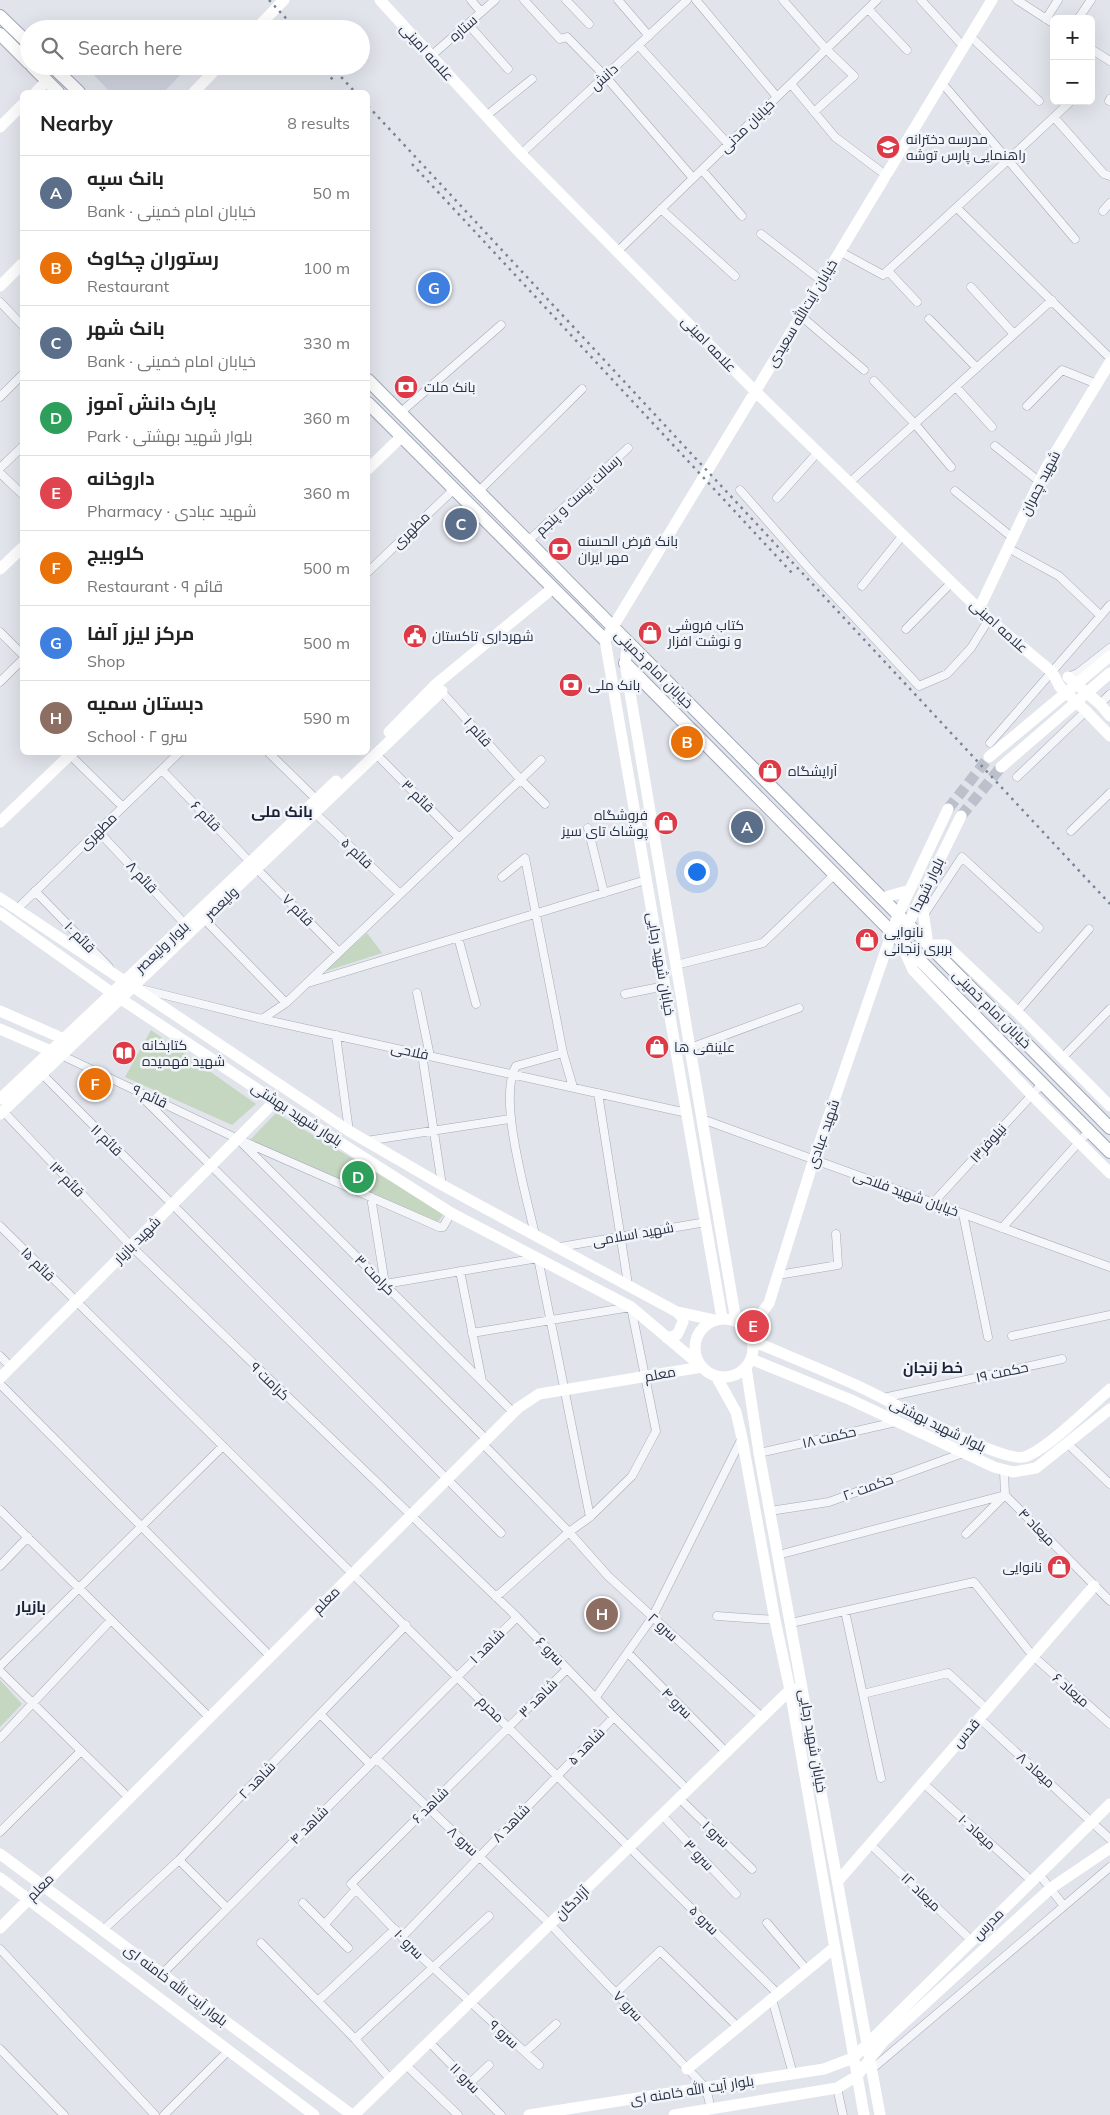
<!DOCTYPE html>
<meta charset="utf-8">
<style>
:root{--surface:#fff;--page:#f2f2f2;--text:#222;--muted:#767676;--line:#e0e0e0;--accent:#7c3aed}
body{margin:0;font-family:Mulish,Cairo,sans-serif;background:var(--page);color:var(--text)}
.controls{position:absolute;right:15px;top:15px;display:grid;overflow:hidden;border-radius:8px;box-shadow:0 5px 20px #0002}
.controls button{width:45px;height:45px;display:grid;place-items:center;padding:0;border:0;border-bottom:1px solid var(--line);background:var(--surface);color:var(--text);font:25px sans-serif}
.you{position:absolute;left:696px;top:871px;width:18px;height:18px;margin:-12px;border:4px solid #fff;border-radius:50%;background:#1a73e8;box-shadow:0 0 0 8px #1a73e833}
.badge{display:grid;place-items:center;width:32px;height:32px;border-radius:50%;background:var(--accent);color:#fff;font-size:16px;font-weight:700}
.pin{position:absolute;translate:-50% -50%;border:2px solid #fff;box-shadow:0 1px 5px #0006}
.list{margin:0;padding:0;list-style:none}
h2{display:flex;justify-content:space-between;align-items:center;height:65px;margin:0;padding:0 20px;font-size:21px}
h2 small{font-size:16px;font-weight:400;color:var(--muted)}
.list li{display:grid;grid-template-columns:32px 1fr auto;gap:15px;align-items:center;box-sizing:border-box;height:75px;padding:0 20px;border-top:1px solid var(--line)}
.list b{display:block;font-size:19px;white-space:nowrap}
.list p{margin:0;font-size:16px;white-space:nowrap;color:var(--muted)}
.list em{font-size:16px;font-style:normal;color:var(--muted)}
.icon{flex:none;width:28px;height:28px;fill:none;stroke:currentColor;stroke-width:2;stroke-linecap:round;stroke-linejoin:round}
.map{position:relative;flex:none;width:1110px;height:2115px;overflow:hidden}
.search{position:absolute;background:var(--surface);box-shadow:0 5px 20px #0002;left:20px;top:20px;width:350px;height:55px;display:flex;align-items:center;gap:12px;box-sizing:border-box;padding:0 18px;border-radius:28px;color:var(--muted);font-size:19px}
.panel{position:absolute;background:var(--surface);box-shadow:0 5px 20px #0002;left:20px;top:90px;width:350px;height:665px;border-radius:8px}
.map>svg:first-child{display:block}
</style>
<div class="map">
<svg width="1110" height="2115" viewBox="0 0 1110 2115">
<rect width="100%" height="100%" fill="#e1e4eb"/>
<path fill="#cfd3de" d="M102,66H181L185,70L164,92H110L94,75Z"/>
<path fill="#c5d6c1" d="M367,933L382,953L323,972Z
M151,1030L256,1104L232,1125L125,1077Z
M276,1113L444,1213L438,1222L250,1140Z
M0,1680L22,1704L0,1727Z"/>
<g fill="none" stroke-linecap="round" stroke-linejoin="round">
<path stroke="#bcc0ca" stroke-width="11" stroke-dasharray="11 5.5" stroke-linecap="butt" d="M948,809L989,757
M961,816L1001,767"/>
<g stroke="#a5aab6" stroke-width="9">
<path id="street" d="M471,0L481,12
M524,0L560,39L567,37L605,76L693,178
M566,0L589,24
M618,0L649,36
M696,0L777,97
M783,0L826,49L854,76L814,112
M921,0L964,47
M1017,0L1054,24
M868,9L907,50
M1046,19L1058,0
M1078,19L1091,0
M468,24L508,69
M970,36L1039,101
M639,46L728,144
M1091,49L1110,61
M431,56L495,0
M942,83L1008,160L1054,117L1104,174L1110,176
M791,84L835,137L887,176
M1109,101L1110,99
M486,116L532,79
M1054,117L1071,101
M521,154L687,0
M702,170L742,216
M957,208L1110,358
M661,209L735,276
M1103,211L1110,203
M761,234L822,281
M618,251L877,0
M839,251L883,275L1008,160L1075,239
M888,271L917,302
M971,287L1014,334
M0,302L22,325
M801,316L864,370
M929,319L977,368
M874,381L915,424L951,467
M956,387L992,427
M0,397L22,375
M1027,406L1062,370L1097,384
M400,413L501,325
M995,446L1040,482
M0,468L22,447
M0,473L22,494
M849,483L1052,300
M740,490L814,574L919,686L947,674L971,648L989,619
M955,491L1013,538
M478,492L582,389
M777,498L818,452
M527,542L628,448
M1008,548L1059,576L1100,615
M368,572L454,489
M862,586L903,535
M906,629L952,582
M0,632L22,654
M1068,677L1078,673L1110,648
M0,682L22,660
M440,690L521,780L545,804
M1100,704L1110,694
M990,743L1110,605
M268,752L317,800
M376,754L459,838
M70,755L123,807
M162,770L250,862
M1017,777L1086,711
M315,813L400,894
M588,828L604,893
M98,831L185,924
M1071,831L1110,793
M256,868L339,952
M502,877L525,858L563,1053L573,1087
M35,891L109,967
M16,910L180,752
M923,916L962,857L1039,928
M204,919L286,1003
M458,937L476,1004
M676,965L763,943L835,874
M308,983L646,880
M141,989L262,1019L687,1113
M417,993L430,1056
M625,994L665,986
M1017,1012L1089,929
M262,1019L286,1003L541,760
M336,1035L349,1131
M690,1048L799,1008
M422,1054L442,1185
M61,1055L238,1139L439,1227H443L451,1213
M1062,1058L1110,1009
M43,1075L501,1533
M598,1093L628,1284
M147,1102L486,1439
M3,1111L131,1246L517,1617L614,1717L688,1790
M702,1119L1110,1267
M366,1141L510,1119
M241,1142L513,1412
M371,1197L385,1284L538,1258L590,1517
M933,1203L1042,1084
M963,1214L988,1337
M0,1226L778,1994
M1002,1228L1089,1131
M535,1235C527,1197 497,1098 516,1066L563,1053
M560,1247L706,1222
M460,1271L482,1381
M778,1275L838,1265L836,1234
M472,1333L631,1307L656,1431L632,1476L590,1517L569,1532L496,1597
M1012,1336L1110,1315
M0,1356L11,1367
M0,1384L270,1656
M883,1398L1062,1359
M482,1443L569,1532L608,1576L762,1717
M1068,1444L1110,1484
M759,1453L896,1422
M0,1510L209,1717
M770,1511L829,1502L963,1453
M966,1534L1005,1495L1110,1601
M778,1555L1005,1495L1004,1471
M0,1566L28,1537
M845,1611L881,1778
M717,1616L775,1620
M791,1623L974,1582L1033,1656L1110,1724
M628,1653L726,1752
M0,1666L223,1446
M0,1671L129,1798
M863,1694L948,1673L987,1709
M596,1697L652,1618L742,1438
M321,1715L370,1764
M979,1718L1110,1839
M0,1738L111,1620
M376,1758L550,1924L706,2088L711,2109
M923,1783L1032,1881
M679,1798L752,1869
M662,1815L736,1894
M0,1832L81,1751
M870,1844L972,1941
M179,1860L227,1908
M1039,1874L1064,1906
M303,1903L348,1948
M767,1923L807,1970
M325,1924L356,1889
M103,1930L179,1860L406,1625
M402,1937L614,1717
M261,1943L355,2039L391,2080
M0,1949L155,2115
M162,1974L517,1617
M616,1993L660,1951L738,2027
M772,1999L793,2074
M318,2001L395,1929
M355,2039L489,1916
M429,2042L501,2115
M0,2049L64,2115
M525,2052L556,2024
M406,2065L458,2115
M539,2065L415,1951L351,1884L567,1669
M872,2069L1110,1867
M470,2083L489,2065
M837,2088L843,2115
M164,2115L229,2050"/>
</g>
<g stroke="#9fa7b8" stroke-width="14">
<path id="primary" d="M0,16L29,44
M0,34L29,63
M32,66L58,92
M52,66L79,92
M368,380L1110,1128
M368,403L605,640
M625,663L1110,1152"/>
</g>
<use href="#street" stroke="#f4f6f9" stroke-width="8"/>
<path stroke="#fff" stroke-width="11" d="M380,0L521,154L755,391L989,619L1052,672L1060,687
M256,29L284,0
M36,92L47,81
M194,92L219,66
M0,127L22,105
M0,286L22,264
M368,469L401,437
M0,569L22,548
M979,609L1046,468L1110,362
M605,640L992,0
M605,640L722,1318
M628,643L625,663L736,1321
M1100,704L1110,716
M1086,711L1110,736
M389,732L435,685L553,588
M989,757L1110,656
M1001,767L1110,673
M0,822L73,752
M0,898L349,1131L442,1185L677,1312L714,1320
M882,898L910,890
M921,898L928,945H946L1017,1012L1110,1106
M0,913L112,993L275,1101L451,1213L631,1307L702,1367
M901,928L908,924L961,816
M901,943L913,970L1032,1095L1110,1173
M0,1011L64,1039
M0,1029L51,1051
M0,1099L336,781
M0,1114L442,691
M695 1348a29 29 0 1 1 58 0a29 29 0 1 1-58 0Z
M743,1325L761,1314L769,1303L814,1159L898,915L948,809
M667,1338L677,1335L683,1322L682,1317L677,1312
M753,1341C788,1356 823,1370 858,1386C887,1399 1000,1463 1024,1457C1044,1452 1092,1405 1110,1389
M751,1359L849,1399L994,1467L1013,1472L1036,1468L1110,1409
M746,1367L759,1453L880,2115
M716,1376L736,1412L742,1438L775,1620L790,1690L864,2115
M0,1378L275,1101
M0,1854L352,2115
M0,1878L314,2115
M838,1881L1094,1586
M0,1928L518,1408L539,1394L702,1367
M687,2069L835,1947
M354,2115L790,1690L794,1689
M529,2115L824,2069L853,2058L1110,1804
M674,2115L837,2088L857,2076L883,2042L1051,1888L1110,1848"/>
<use href="#primary" stroke="#fff" stroke-width="12"/>
<path stroke="#798297" stroke-width="2.5" stroke-dasharray="2.5 5" stroke-linecap="butt" d="M269,0L296,29
M321,66L333,80
M331,66L355,92
M368,106L1110,904
M412,164L793,574"/>
<path stroke="#fff" stroke-width="11" d="M1068,677L1100,704
M1060,687L1086,711"/>
</g>
<defs>
<g id="school-disc" transform="scale(1.25)"><circle r="9.5" fill="#dd3947" stroke="#f1f4f8"/><path d="M0-5L7-2L0 1L-7-2ZM-4 1L0 2.5L4 1V4Q0 6-4 4Z" fill="#fff"/></g>
<g id="bank-disc" transform="scale(1.25)"><circle r="9.5" fill="#dd3947" stroke="#f1f4f8"/><path d="M-6-4H6V4H-6ZM0-2.3a2.3 2.3 0 1 0 0 4.6a2.3 2.3 0 1 0 0-4.6Z" fill="#fff"/></g>
<g id="shop-disc" transform="scale(1.25)"><circle r="9.5" fill="#dd3947" stroke="#f1f4f8"/><path d="M-5-2.5h2.3a2.7 3.5 0 0 1 5.4 0H5L5.5 6h-11ZM-1.5-2.5h3a1.5 2.3 0 0 0-3 0Z" fill="#fff"/></g>
<g id="civic-disc" transform="scale(1.25)"><circle r="9.5" fill="#dd3947" stroke="#f1f4f8"/><path d="M-.6-6.5H3V-4.5H.6V-3L4-1V1h2V6H-6V1h2V-1L-.6-3ZM-1.2 2.5V6h2.4V2.5Z" fill="#fff"/></g>
<g id="library-disc" transform="scale(1.25)"><circle r="9.5" fill="#dd3947" stroke="#f1f4f8"/><path d="M-6-4Q-3-5.5-.7-3.5V5Q-3 3-6 4ZM6-4Q3-5.5 .7-3.5V5Q3 3 6 4Z" fill="#fff"/></g>
</defs>
<g fill-rule="evenodd">
<use href="#school-disc" x="888" y="147"/>
<use href="#bank-disc" x="406" y="387"/>
<use href="#bank-disc" x="560" y="549"/>
<use href="#shop-disc" x="650" y="633"/>
<use href="#civic-disc" x="415" y="636"/>
<use href="#bank-disc" x="571" y="685"/>
<use href="#shop-disc" x="770" y="771"/>
<use href="#shop-disc" x="666" y="823"/>
<use href="#shop-disc" x="867" y="940"/>
<use href="#shop-disc" x="657" y="1047"/>
<use href="#library-disc" x="124" y="1053"/>
<use href="#shop-disc" x="1059" y="1567"/>
</g>
<g text-anchor="middle" dominant-baseline="central" stroke-width="5" stroke-linejoin="round" paint-order="stroke">
<g font-size="14" fill="#273045" stroke="#f1f4f8">
<text transform="translate(463 28) rotate(-41)">ستاره</text>
<text transform="translate(427 52) rotate(48)">علامه امینی</text>
<text transform="translate(604 77) rotate(-42)">دانش</text>
<text transform="translate(747 126) rotate(-44)">خیابان مدنی</text>
<text transform="translate(802 313) rotate(-59)">خیابان آیت‌الله سعیدی</text>
<text transform="translate(709 344) rotate(46)">علامه امینی</text>
<text transform="translate(1040 483) rotate(-63)">شهید چمران</text>
<text transform="translate(578 495) rotate(-43)">رسالت بیست و پنجم</text>
<text transform="translate(411 530) rotate(-44)">مطهری</text>
<text transform="translate(999 626) rotate(42)">علامه امینی</text>
<text transform="translate(654 669) rotate(45)">خیابان امام خمینی</text>
<text transform="translate(478 732) rotate(48)">قائم ۱</text>
<text transform="translate(418 796) rotate(45)">قائم ۳</text>
<text transform="translate(206 816) rotate(46)">قائم ۶</text>
<text transform="translate(98 831) rotate(-44)">مطهری</text>
<text transform="translate(357 853) rotate(44)">قائم ۵</text>
<text transform="translate(142 877) rotate(47)">قائم ۸</text>
<text transform="translate(927 885) rotate(-64)">بلوار شهدا</text>
<text transform="translate(221 903) rotate(-44)">ولیعصر</text>
<text transform="translate(298 910) rotate(46)">قائم ۷</text>
<text transform="translate(80 937) rotate(46)">قائم ۱۰</text>
<text transform="translate(162 947) rotate(-43)">بلوار ولیعصر</text>
<text transform="translate(661 964) rotate(80)">خیابان شهید رجایی</text>
<text transform="translate(992 1009) rotate(45)">خیابان امام خمینی</text>
<text transform="translate(410 1051) rotate(12)">فلاحی</text>
<text transform="translate(150 1096) rotate(25)">قائم ۹</text>
<text transform="translate(297 1114) rotate(33)">بلوار شهید بهشتی</text>
<text transform="translate(823 1134) rotate(-71)">شهید عبادی</text>
<text transform="translate(107 1140) rotate(45)">قائم ۱۱</text>
<text transform="translate(988 1143) rotate(-48)">نیلوفر۱۳</text>
<text transform="translate(67 1179) rotate(46)">قائم ۱۳</text>
<text transform="translate(906 1193) rotate(20)">خیابان شهید فلاحی</text>
<text transform="translate(633 1234) rotate(-10)">شهید اسلامی</text>
<text transform="translate(137 1240) rotate(-45)">شهید بازیار</text>
<text transform="translate(38 1264) rotate(45)">قائم ۱۵</text>
<text transform="translate(375 1275) rotate(45)">کرامت ۳</text>
<text transform="translate(1002 1372) rotate(-12)">حکمت ۱۹</text>
<text transform="translate(660 1374) rotate(-10)">معلم</text>
<text transform="translate(270 1381) rotate(44)">کرامت ۹</text>
<text transform="translate(938 1425) rotate(26)">بلوار شهید بهشتی</text>
<text transform="translate(829 1437) rotate(-13)">حکمت ۱۸</text>
<text transform="translate(868 1487) rotate(-20)">حکمت ۲۰</text>
<text transform="translate(1037 1527) rotate(46)">میعاد ۴</text>
<text transform="translate(326 1600) rotate(-45)">معلم</text>
<text transform="translate(663 1627) rotate(42)">سرو ۲</text>
<text transform="translate(487 1646) rotate(-45)">شاهد ۱</text>
<text transform="translate(550 1651) rotate(46)">سرو ۶</text>
<text transform="translate(1071 1690) rotate(41)">میعاد ۶</text>
<text transform="translate(538 1698) rotate(-45)">شاهد ۳</text>
<text transform="translate(677 1703) rotate(46)">سرو ۴</text>
<text transform="translate(491 1709) rotate(45)">محرم</text>
<text transform="translate(966 1733) rotate(-49)">قدس</text>
<text transform="translate(813 1741) rotate(80)">خیابان شهید رجایی</text>
<text transform="translate(586 1746) rotate(-46)">شاهد ۵</text>
<text transform="translate(1036 1770) rotate(42)">میعاد ۸</text>
<text transform="translate(257 1780) rotate(-46)">شاهد ۲</text>
<text transform="translate(430 1805) rotate(-45)">شاهد ۶</text>
<text transform="translate(511 1823) rotate(-46)">شاهد ۸</text>
<text transform="translate(309 1825) rotate(-45)">شاهد ۴</text>
<text transform="translate(977 1832) rotate(42)">میعاد ۱۰</text>
<text transform="translate(716 1834) rotate(44)">سرو ۱</text>
<text transform="translate(463 1841) rotate(43)">سرو ۸</text>
<text transform="translate(699 1855) rotate(47)">سرو ۳</text>
<text transform="translate(40 1887) rotate(-45)">معلم</text>
<text transform="translate(921 1892) rotate(44)">میعاد ۱۲</text>
<text transform="translate(572 1903) rotate(-44)">آزادگان</text>
<text transform="translate(704 1920) rotate(45)">سرو ۵</text>
<text transform="translate(988 1924) rotate(-45)">مدرس</text>
<text transform="translate(409 1944) rotate(46)">سرو ۱۰</text>
<text transform="translate(176 1985) rotate(37)">بلوار آیت الله خامنه ای</text>
<text transform="translate(628 2006) rotate(47)">سرو ۷</text>
<text transform="translate(504 2034) rotate(43)">سرو ۹</text>
<text transform="translate(465 2078) rotate(46)">سرو ۱۱</text>
<text transform="translate(692 2090) rotate(-9)">بلوار آیت الله خامنه ای</text>
</g>
<g font-size="14" fill="#273045" stroke="#f1f4f8" text-anchor="start">
<text x="906" y="139">مدرسه دخترانه<tspan x="906" dy="16">راهنمایی پارس توشه</tspan></text>
<text x="424" y="387">بانک ملت</text>
<text x="578" y="541">بانک قرض الحسنه<tspan x="578" dy="16">مهر ایران</tspan></text>
<text x="668" y="625">کتاب فروشی<tspan x="668" dy="16">و نوشت افزار</tspan></text>
<text x="432" y="636">شهرداری تاکستان</text>
<text x="588" y="685">بانک ملی</text>
<text x="788" y="771">آرایشگاه</text>
<text x="648" y="815" text-anchor="end">فروشگاه<tspan x="648" dy="16">پوشاک تای سیز</tspan></text>
<text x="884" y="932">نانوایی<tspan x="884" dy="16">بربری زنجانی</tspan></text>
<text x="142" y="1045">کتابخانه<tspan x="142" dy="16">شهید فهمیده</tspan></text>
<text x="674" y="1047">علینقی ها</text>
<text x="1042" y="1567" text-anchor="end">نانوایی</text>
</g>
<g font-size="15" font-weight="bold" fill="#192136" stroke="#f1f4f8">
<text x="282" y="811">بانک ملی</text>
<text x="933" y="1367">خط زنجان</text>
<text x="31" y="1606">بازیار</text>
</g>
</g>
</svg>
<div class="controls">
<button>+</button>
<button>−</button>
</div>
<div class="you"></div>
<div class="pin badge" style="left:747px;top:827px;background:#5c6f8a">A</div>
<div class="pin badge" style="left:687px;top:742px;background:#e8710a">B</div>
<div class="pin badge" style="left:461px;top:524px;background:#5c6f8a">C</div>
<div class="pin badge" style="left:358px;top:1177px;background:#2e9e5b">D</div>
<div class="pin badge" style="left:753px;top:1326px;background:#e0444e">E</div>
<div class="pin badge" style="left:95px;top:1084px;background:#e8710a">F</div>
<div class="pin badge" style="left:434px;top:288px;background:#3f7fe0">G</div>
<div class="pin badge" style="left:602px;top:1614px;background:#8d6e63">H</div>
<div class="search"><svg class="icon" aria-label="search" viewBox="0 0 24 24"><circle cx="10" cy="10" r="6"/><path d="M15 15l6 6"/></svg>Search here</div>
<section class="panel">
<h2>Nearby<small>8 results</small></h2>
<ul class="list">
<li><span class="badge" style="background:#5c6f8a">A</span><div><b>بانک سپه</b><p>Bank · خیابان امام خمینی</p></div><em>50 m</em></li>
<li><span class="badge" style="background:#e8710a">B</span><div><b>رستوران چکاوک</b><p>Restaurant</p></div><em>100 m</em></li>
<li><span class="badge" style="background:#5c6f8a">C</span><div><b>بانک شهر</b><p>Bank · خیابان امام خمینی</p></div><em>330 m</em></li>
<li><span class="badge" style="background:#2e9e5b">D</span><div><b>پارک دانش آموز</b><p>Park · بلوار شهید بهشتی</p></div><em>360 m</em></li>
<li><span class="badge" style="background:#e0444e">E</span><div><b>داروخانه</b><p>Pharmacy · شهید عبادی</p></div><em>360 m</em></li>
<li><span class="badge" style="background:#e8710a">F</span><div><b>کلوبیج</b><p>Restaurant · قائم ۹</p></div><em>500 m</em></li>
<li><span class="badge" style="background:#3f7fe0">G</span><div><b>مرکز لیزر آلفا</b><p>Shop</p></div><em>500 m</em></li>
<li><span class="badge" style="background:#8d6e63">H</span><div><b>دبستان سمیه</b><p>School · سرو ۲</p></div><em>590 m</em></li>
</ul>
</section>
</div>
